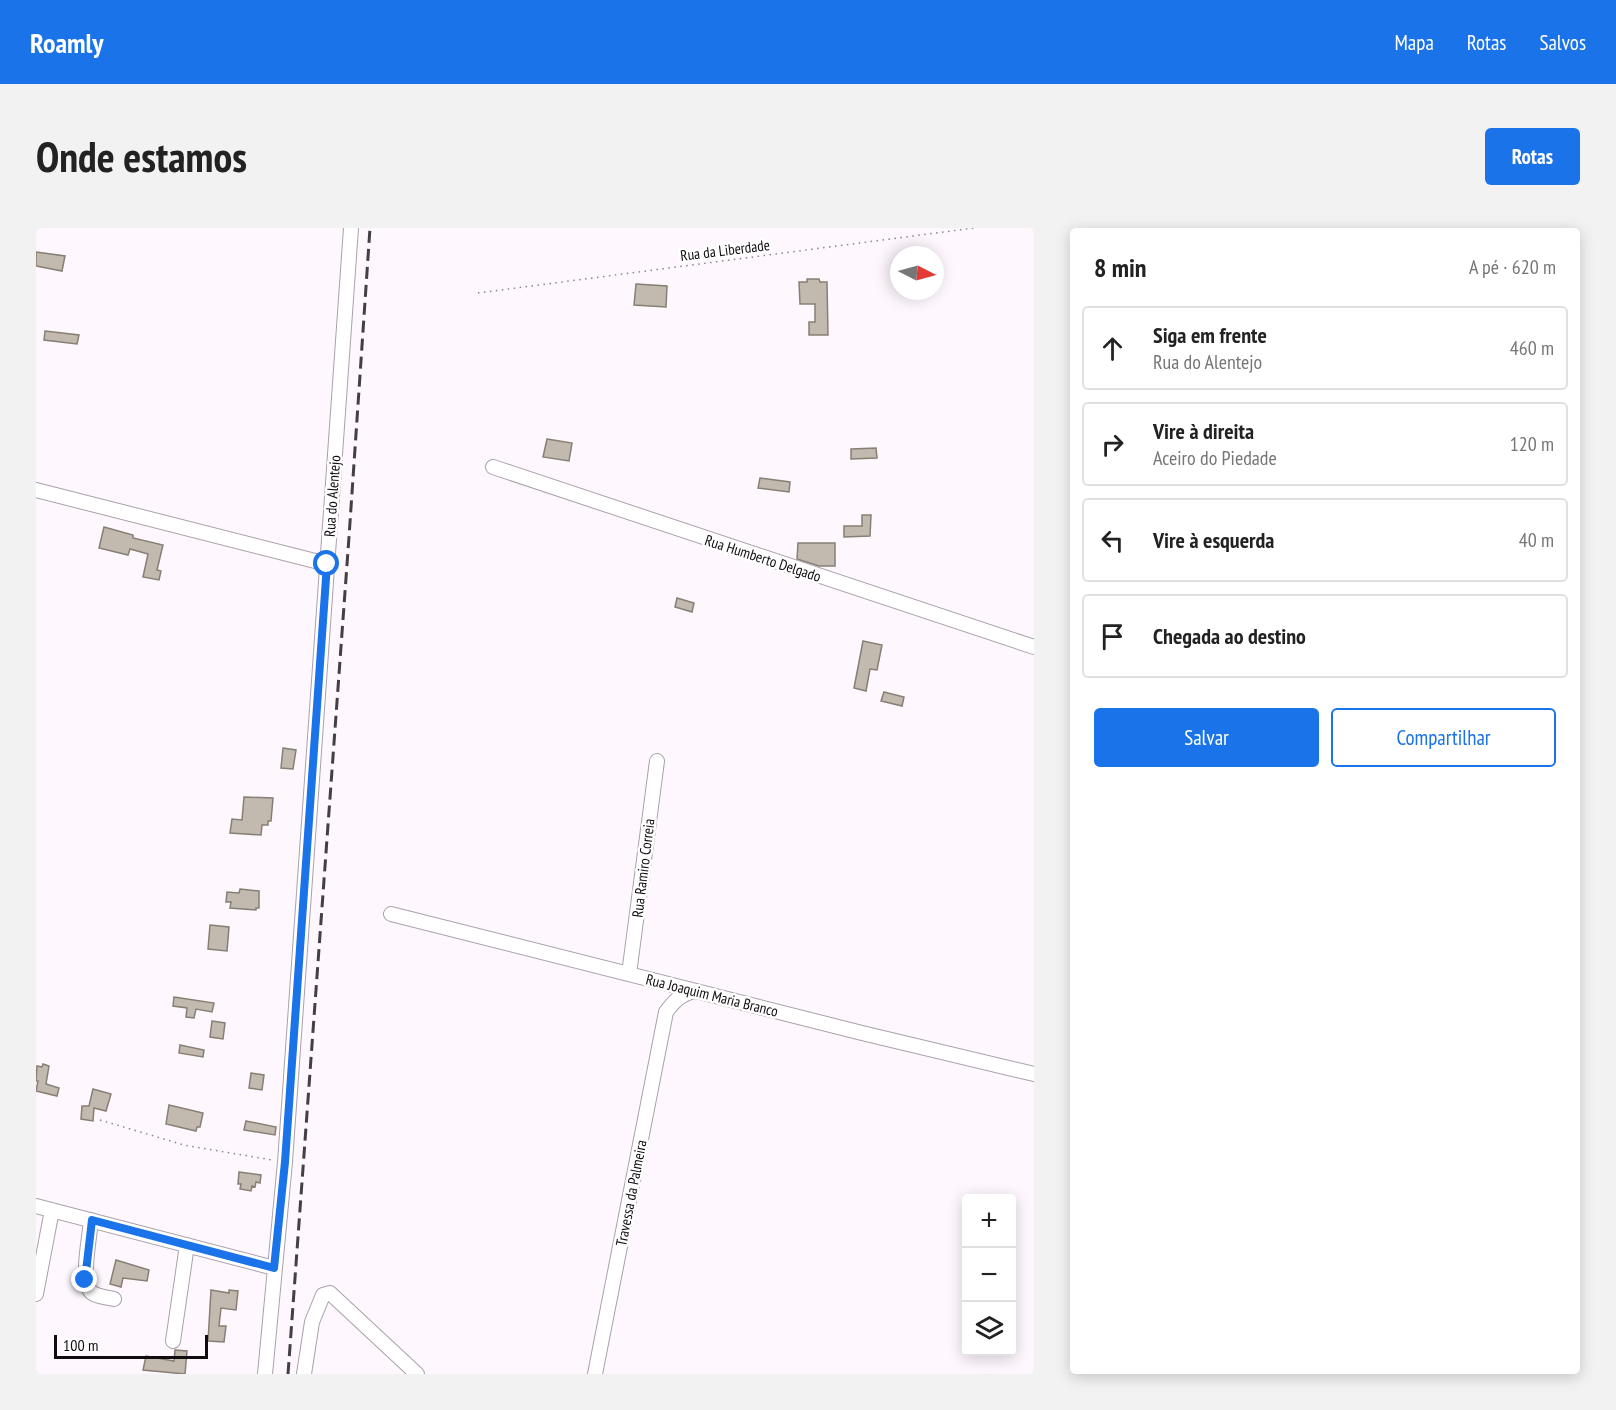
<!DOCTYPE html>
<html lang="pt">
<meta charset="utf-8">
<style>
:root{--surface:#fff;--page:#f2f2f2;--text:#222;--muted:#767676;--line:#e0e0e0;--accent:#1a73e8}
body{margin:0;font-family:"PT Sans Narrow",sans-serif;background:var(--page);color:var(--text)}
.controls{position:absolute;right:18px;bottom:18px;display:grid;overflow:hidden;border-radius:6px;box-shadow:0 3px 15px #0003}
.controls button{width:54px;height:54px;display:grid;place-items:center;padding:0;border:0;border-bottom:2px solid var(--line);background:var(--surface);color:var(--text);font:30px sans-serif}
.compass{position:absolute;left:854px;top:18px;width:54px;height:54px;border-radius:50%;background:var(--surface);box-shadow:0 3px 15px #0003;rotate:96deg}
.scale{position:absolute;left:18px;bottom:15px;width:154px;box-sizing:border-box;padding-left:6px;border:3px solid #100c10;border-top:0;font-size:16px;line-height:21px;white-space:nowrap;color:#100c10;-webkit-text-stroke:4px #fff;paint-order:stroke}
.stop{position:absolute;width:18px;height:18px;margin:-14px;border:4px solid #1a73e8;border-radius:50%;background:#fff}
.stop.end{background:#1a73e8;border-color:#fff;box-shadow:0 2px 6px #0008}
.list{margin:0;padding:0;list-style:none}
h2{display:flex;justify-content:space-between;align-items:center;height:78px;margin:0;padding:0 24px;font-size:26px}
h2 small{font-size:20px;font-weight:400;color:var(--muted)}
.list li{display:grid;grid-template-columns:39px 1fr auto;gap:18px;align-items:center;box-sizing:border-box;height:84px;margin:0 12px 12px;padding:0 12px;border:2px solid var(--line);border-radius:6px}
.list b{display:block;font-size:22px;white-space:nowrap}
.list p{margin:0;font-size:20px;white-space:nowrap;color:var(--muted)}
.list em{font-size:20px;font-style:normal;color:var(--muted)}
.actions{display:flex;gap:12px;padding:18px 24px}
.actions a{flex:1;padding:14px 0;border:2px solid var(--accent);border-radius:6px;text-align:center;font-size:21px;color:var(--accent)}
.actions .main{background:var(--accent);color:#fff}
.icon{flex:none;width:33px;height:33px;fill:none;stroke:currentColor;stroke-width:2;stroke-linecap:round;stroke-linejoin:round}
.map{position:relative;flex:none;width:998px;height:1146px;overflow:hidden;border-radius:6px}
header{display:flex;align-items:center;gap:36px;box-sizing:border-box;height:84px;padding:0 30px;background:var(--accent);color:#fff}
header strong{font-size:28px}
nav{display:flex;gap:33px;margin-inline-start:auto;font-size:21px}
.intro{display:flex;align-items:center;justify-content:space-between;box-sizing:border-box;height:144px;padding:0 36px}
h1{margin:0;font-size:42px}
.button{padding:15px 27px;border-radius:6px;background:var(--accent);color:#fff;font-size:21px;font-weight:700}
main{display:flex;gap:36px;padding:0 36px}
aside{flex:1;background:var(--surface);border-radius:6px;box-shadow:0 3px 15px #0003}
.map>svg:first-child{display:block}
</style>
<header>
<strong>Roamly</strong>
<nav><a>Mapa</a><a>Rotas</a><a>Salvos</a></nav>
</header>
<div class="intro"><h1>Onde estamos</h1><a class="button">Rotas</a></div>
<main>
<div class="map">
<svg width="998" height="1146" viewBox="0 0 998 1146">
<rect width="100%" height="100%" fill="#fef8fe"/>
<path fill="#c3baaf" stroke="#867f74" stroke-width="1.5" d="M0,24L29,28L26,43L0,38Z
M771,51H783L784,54H791L792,107H773V94H779V76H764L763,54H771Z
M600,56L631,58L630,79L598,77Z
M9,103L43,107L41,116L8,112Z
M511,211L536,215L533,233L507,229Z
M840,220L841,230L815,231V221Z
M724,250L754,254L753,264L722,260Z
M826,287H835L834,308L808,309V298H826Z
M68,299L97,307V310L127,317L121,342L125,343L123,352L107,349L112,326L94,321L92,327L63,320Z
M762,315H799V338H783L761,331Z
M641,370L658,375L656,384L639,379Z
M827,413L846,417L841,442L834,441L830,463L818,460Z
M848,464L868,469L866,478L845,473Z
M247,520L260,522L257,541L245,540Z
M208,569L237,570L235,593H232V597H226L225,607L194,605L196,591L206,592Z
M204,661L223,663V680H220V682L194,680L195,674H190L191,664L203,665Z
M174,697L193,699L191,723L172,721Z
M138,769L178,775L176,784L160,781L158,790L150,789L151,780L137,778Z
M176,793L189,795L187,811L174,809Z
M144,817L168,822L167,829L143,825Z
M7,836L13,838L10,856L23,860L21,868L0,863L2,853H0L1,838L6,839Z
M215,845L228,847L226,862L213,860Z
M57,861L75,866L70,883L58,880L57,893L45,891L46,878H53Z
M133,877L167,885L164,899H161L160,903L130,896Z
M210,893L240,899L239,907L208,902Z
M203,944L225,947L224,955L220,954L219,959L216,958L215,963L204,961L205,956H202Z
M80,1032L113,1042L111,1053L87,1050L85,1059L74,1056Z
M175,1062L193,1065V1062L202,1063L200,1082L185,1080L183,1098H190L188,1114L172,1113Z
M139,1122L151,1123L149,1146L107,1142L110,1128L138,1133Z"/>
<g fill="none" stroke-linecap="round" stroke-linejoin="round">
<g stroke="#aaa0aa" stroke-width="16">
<path id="minor" d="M457,239L998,419
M0,262L291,336
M355,686L826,805L998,846
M593,746L621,533
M0,978L238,1040
M55,992C54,1008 44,1053 55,1064C61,1069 70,1069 78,1071
M0,1066L16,982
M137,1113L151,1017
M229,1146L249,934L315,0
M268,1146L276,1094L287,1067L294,1065L381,1146
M559,1146L630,784C639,772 644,767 658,763"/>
</g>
<path stroke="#898489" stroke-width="1.5" stroke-dasharray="1.5 4.5" stroke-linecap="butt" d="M442,65L938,0
M64,892L148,917L236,932"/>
<use href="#minor" stroke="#fff" stroke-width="14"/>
<path stroke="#443f44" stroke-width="3" stroke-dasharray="12 6" stroke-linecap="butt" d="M252,1146L313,309L334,0"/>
</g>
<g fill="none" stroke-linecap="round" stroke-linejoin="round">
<path stroke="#1a73e8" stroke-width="8" d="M49,1052L56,992L238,1040L249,934L291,336"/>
</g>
<g text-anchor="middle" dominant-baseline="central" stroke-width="5" stroke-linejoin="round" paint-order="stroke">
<g font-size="15" fill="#100c10" stroke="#fff">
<text transform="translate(689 22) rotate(-7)">Rua da Liberdade</text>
<text transform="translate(296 268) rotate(-86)">Rua do Alentejo</text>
<text transform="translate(727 330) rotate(18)">Rua Humberto Delgado</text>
<text transform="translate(607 640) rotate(-83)">Rua Ramiro Correia</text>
<text transform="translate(676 767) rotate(14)">Rua Joaquim Maria Branco</text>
<text transform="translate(595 965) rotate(-79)">Travessa da Palmeira</text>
</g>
</g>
</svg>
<div class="controls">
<button>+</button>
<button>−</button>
<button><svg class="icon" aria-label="layers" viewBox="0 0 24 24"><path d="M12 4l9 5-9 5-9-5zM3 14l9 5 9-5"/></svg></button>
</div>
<svg class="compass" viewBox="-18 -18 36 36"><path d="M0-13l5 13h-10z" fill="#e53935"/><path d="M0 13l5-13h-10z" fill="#767676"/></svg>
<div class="scale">100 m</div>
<div class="stop" style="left:291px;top:336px"></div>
<div class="stop end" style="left:49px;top:1052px"></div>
</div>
<aside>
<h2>8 min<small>A pé · 620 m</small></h2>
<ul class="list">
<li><svg class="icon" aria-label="ahead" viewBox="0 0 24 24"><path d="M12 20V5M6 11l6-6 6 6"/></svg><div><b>Siga em frente</b><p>Rua do Alentejo</p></div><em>460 m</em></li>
<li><svg class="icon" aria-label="right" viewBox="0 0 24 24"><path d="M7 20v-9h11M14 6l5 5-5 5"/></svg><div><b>Vire à direita</b><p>Aceiro do Piedade</p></div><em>120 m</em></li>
<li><svg class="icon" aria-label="left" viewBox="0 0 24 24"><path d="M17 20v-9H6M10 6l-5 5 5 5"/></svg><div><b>Vire à esquerda</b></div><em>40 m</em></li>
<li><svg class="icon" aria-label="arrive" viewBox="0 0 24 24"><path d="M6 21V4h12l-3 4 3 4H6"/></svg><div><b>Chegada ao destino</b></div></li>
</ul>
<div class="actions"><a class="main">Salvar</a><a>Compartilhar</a></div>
</aside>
</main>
